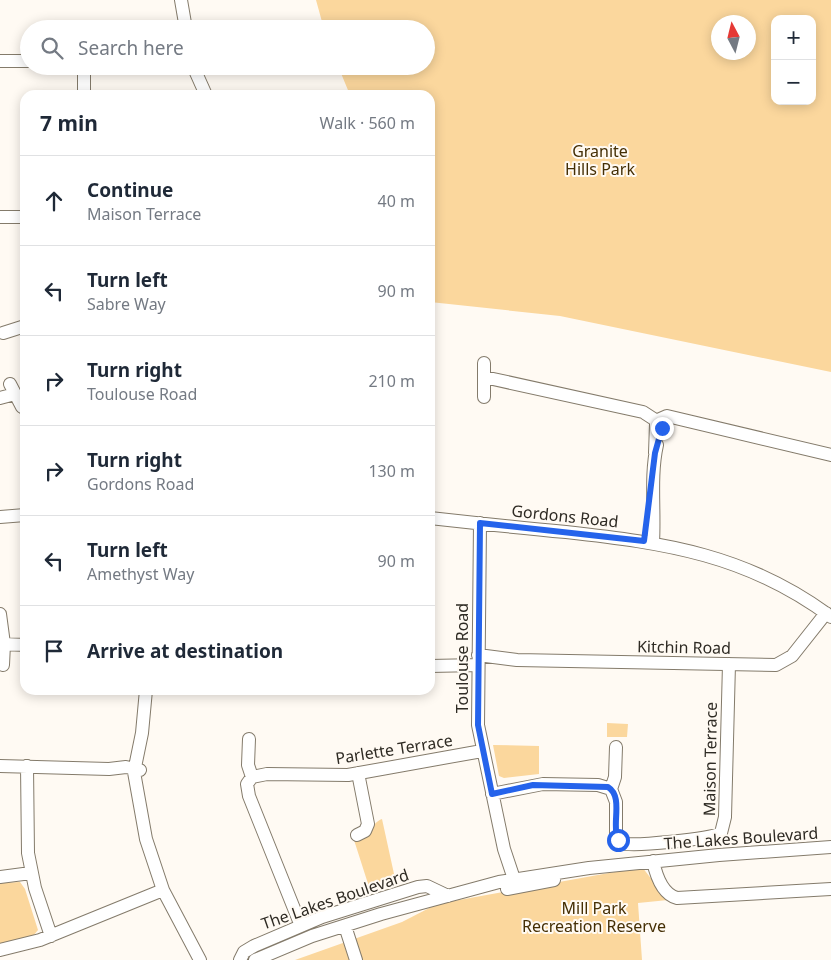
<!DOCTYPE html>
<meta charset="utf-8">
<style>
:root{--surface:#fff;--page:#f6f6f7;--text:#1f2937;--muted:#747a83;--line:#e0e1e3}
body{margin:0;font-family:"Noto Sans",sans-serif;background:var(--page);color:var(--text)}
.controls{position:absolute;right:15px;top:15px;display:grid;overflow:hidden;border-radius:10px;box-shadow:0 2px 12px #0003}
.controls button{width:45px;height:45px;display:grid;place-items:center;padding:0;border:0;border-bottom:1px solid var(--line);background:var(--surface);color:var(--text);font:25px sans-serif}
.compass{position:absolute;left:711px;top:15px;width:45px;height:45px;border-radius:50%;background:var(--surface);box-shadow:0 2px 12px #0003;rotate:353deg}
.stop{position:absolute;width:15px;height:15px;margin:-11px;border:4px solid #2563eb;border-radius:50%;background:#fff}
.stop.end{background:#2563eb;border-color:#fff;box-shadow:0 1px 5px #0008}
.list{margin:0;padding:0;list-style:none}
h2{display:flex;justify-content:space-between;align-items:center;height:65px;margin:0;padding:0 20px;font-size:21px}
h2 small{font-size:16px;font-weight:400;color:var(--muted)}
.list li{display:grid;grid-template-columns:32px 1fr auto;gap:15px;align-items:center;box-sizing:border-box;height:90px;padding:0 20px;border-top:1px solid var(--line)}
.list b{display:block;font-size:19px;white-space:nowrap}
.list p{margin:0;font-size:16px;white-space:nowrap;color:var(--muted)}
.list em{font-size:16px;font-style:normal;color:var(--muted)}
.icon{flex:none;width:28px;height:28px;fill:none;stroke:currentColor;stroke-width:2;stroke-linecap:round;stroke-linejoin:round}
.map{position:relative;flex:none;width:831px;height:960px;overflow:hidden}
.search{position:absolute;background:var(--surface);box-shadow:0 2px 12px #0003;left:20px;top:20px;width:415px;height:55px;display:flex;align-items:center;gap:12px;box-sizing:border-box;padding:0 18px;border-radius:28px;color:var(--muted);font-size:19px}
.panel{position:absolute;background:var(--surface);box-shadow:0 2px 12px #0003;left:20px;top:90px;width:415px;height:605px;border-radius:15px}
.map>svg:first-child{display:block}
</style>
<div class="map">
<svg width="831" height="960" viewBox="0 0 831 960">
<rect width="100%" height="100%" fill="#fffaf3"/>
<path fill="#fbd79d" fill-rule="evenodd" d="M316,0H831V372L560,316L430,302V95H350L338,66H426V29H324ZM775,19H812V101H775ZM748,22V52H718V22Z
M607,723L628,724L627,737H607Z
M493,745L539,746V774L504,778L499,776Z
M382,819L396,883L370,890L354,840C369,838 371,823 382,819Z
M642,867L668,900L638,903L642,960H295L402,922L437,904Z
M20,882L25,889L38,930L33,936L0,944V883Z"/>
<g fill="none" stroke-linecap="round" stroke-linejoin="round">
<g stroke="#847b6b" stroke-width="14">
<path id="minor" d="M181,0L186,29
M0,61H29
M84,66V95
M193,66L206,95
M0,217H25
M3,333L25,326
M484,377L643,412L663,425
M10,384L22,407
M484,397V363
M0,398L15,394
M655,453L656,424L658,420L667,416L831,455
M0,517L25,515
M430,518C475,523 521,528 566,532C666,543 748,555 831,617
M480,523L478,725L504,849L513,876V886
M653,542C655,511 650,476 657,445
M0,614L4,644L25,645
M478,655L517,660L776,665L792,656L826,613
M3,665L4,644
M430,666L478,665
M146,690L142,733L134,772L146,839L163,890L200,960
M249,739L248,765L252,777
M616,747L615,777L611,789L616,802V833L621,843C632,847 711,839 721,833L725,817L729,664
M0,766L109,769L126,767L140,770
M27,766L28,853L35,888L51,936
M492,794L543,784L598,785L611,789
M357,835L365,831L368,824L358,773
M653,861C656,875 662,894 677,898L831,889
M0,877L31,873
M507,889L554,880
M301,926L249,796L247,784L252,777L267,774L348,775L482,751
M345,926L356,960
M0,950L40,940L163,890
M240,960L244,952L254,946L322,917L418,887L427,886L448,896
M255,960L312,936L381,914L499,882L589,868L719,855L831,847"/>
</g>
<use href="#minor" stroke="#fff" stroke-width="12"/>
</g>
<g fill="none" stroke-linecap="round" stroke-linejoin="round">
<path stroke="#2563eb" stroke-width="6" d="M618,840C611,825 624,797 608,787L533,785L492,794L478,725L480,523L644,541L655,453L662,428"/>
</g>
<g text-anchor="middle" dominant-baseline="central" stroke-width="4" stroke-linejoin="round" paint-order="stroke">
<g font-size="16" fill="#452f05" stroke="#fffaf3">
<text x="600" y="151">Granite<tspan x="600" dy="18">Hills Park</tspan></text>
<text x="594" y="908">Mill Park<tspan x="594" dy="18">Recreation Reserve</tspan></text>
</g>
<g font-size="16" fill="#2f2b24" stroke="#fffaf3">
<text transform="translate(565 516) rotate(6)">Gordons Road</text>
<text transform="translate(684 647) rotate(1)">Kitchin Road</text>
<text transform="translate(462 658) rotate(-90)">Toulouse Road</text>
<text transform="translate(394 749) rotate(-9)">Parlette Terrace</text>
<text transform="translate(710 759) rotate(-89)">Maison Terrace</text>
<text transform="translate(741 838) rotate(-4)">The Lakes Boulevard</text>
<text transform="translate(335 899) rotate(-19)">The Lakes Boulevard</text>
</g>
</g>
</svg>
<div class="controls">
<button>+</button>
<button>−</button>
</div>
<svg class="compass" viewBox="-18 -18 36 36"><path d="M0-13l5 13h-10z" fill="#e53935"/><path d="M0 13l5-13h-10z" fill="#747a83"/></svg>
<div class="stop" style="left:618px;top:840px"></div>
<div class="stop end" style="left:662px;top:428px"></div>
<div class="search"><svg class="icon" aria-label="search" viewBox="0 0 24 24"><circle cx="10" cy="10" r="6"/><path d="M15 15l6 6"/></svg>Search here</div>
<section class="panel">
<h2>7 min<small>Walk · 560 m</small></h2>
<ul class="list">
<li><svg class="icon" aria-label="ahead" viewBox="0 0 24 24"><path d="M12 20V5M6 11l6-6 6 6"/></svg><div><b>Continue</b><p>Maison Terrace</p></div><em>40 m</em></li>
<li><svg class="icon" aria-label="left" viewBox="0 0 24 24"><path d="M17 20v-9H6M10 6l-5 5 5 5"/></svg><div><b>Turn left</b><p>Sabre Way</p></div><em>90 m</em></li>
<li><svg class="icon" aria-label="right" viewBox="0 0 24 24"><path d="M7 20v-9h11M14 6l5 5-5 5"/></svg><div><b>Turn right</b><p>Toulouse Road</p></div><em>210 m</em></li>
<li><svg class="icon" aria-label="right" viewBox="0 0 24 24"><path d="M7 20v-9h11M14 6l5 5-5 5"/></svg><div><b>Turn right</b><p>Gordons Road</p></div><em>130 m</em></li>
<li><svg class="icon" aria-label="left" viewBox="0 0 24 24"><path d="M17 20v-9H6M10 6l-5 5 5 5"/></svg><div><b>Turn left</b><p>Amethyst Way</p></div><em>90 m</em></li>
<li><svg class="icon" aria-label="arrive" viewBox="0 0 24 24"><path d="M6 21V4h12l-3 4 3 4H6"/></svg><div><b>Arrive at destination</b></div></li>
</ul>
</section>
</div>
